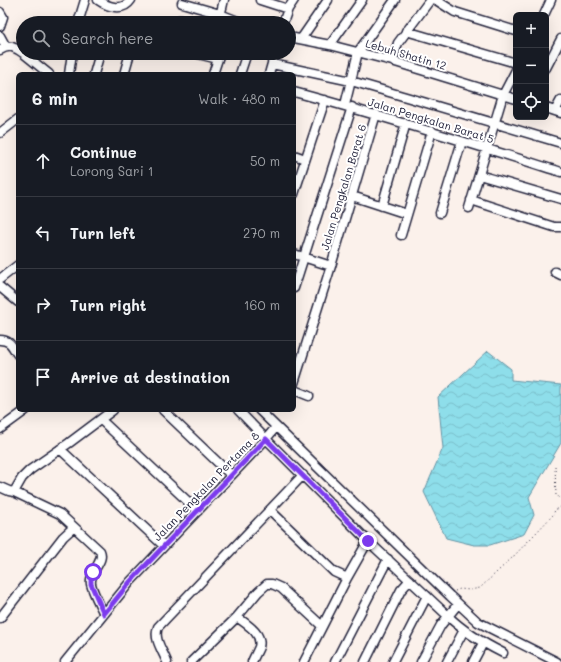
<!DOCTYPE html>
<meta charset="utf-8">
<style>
:root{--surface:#171b24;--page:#20242c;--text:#f1f3f6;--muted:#9ea1a6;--line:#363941}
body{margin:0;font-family:Mali,sans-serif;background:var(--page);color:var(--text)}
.controls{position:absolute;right:12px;top:12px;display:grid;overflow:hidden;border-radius:6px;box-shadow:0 4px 16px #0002}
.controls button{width:36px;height:36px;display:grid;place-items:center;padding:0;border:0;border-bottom:1px solid var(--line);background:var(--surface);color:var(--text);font:20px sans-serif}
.stop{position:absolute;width:12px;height:12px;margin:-9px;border:3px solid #7c3aed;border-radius:50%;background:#fff}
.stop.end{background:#7c3aed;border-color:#fff;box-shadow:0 1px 4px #0008}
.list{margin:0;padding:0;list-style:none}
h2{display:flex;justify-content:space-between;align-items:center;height:52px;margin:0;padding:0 16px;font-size:17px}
h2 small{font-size:13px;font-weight:400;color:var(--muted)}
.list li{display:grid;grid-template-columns:26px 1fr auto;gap:12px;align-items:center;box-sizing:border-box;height:72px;padding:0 16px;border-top:1px solid var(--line)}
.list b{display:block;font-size:15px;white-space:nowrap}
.list p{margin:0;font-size:13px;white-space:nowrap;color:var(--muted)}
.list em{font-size:13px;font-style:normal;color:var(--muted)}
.icon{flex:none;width:22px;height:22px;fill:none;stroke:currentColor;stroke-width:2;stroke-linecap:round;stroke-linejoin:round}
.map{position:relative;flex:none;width:561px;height:662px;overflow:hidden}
.search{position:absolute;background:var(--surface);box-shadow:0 4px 16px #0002;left:16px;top:16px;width:280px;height:44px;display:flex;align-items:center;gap:10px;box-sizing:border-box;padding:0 14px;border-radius:22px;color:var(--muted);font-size:15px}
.panel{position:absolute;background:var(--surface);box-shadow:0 4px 16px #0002;left:16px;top:72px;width:280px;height:340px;border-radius:6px}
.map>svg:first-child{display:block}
</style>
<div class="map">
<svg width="561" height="662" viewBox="0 0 561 662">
<defs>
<pattern id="water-waves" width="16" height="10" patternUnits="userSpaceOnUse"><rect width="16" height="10" fill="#8edeea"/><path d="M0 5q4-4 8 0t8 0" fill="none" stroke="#7abeca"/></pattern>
</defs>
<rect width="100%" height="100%" fill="#fbf1eb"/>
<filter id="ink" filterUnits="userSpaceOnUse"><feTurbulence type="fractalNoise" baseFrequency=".025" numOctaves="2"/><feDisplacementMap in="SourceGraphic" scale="8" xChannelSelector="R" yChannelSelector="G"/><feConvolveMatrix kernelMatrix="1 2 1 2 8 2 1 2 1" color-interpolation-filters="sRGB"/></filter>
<g filter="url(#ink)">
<path fill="url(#water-waves)" stroke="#6393a4" d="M488,351L511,369V380L561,385V443L529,497L534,515L524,534L490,545H474L446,538L424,492L443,448L438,397Z"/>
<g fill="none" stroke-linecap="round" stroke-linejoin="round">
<g stroke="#22223b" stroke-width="11">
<path id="minor" d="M98,0C108,7 123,12 131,0
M260,0L288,9
M436,0L447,7L455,12L516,31
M182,3L220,14L243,23
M0,12L3,17L0,26
M544,15L551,0
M179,20C187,20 212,25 217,19C222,14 222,6 224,0
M78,23L85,0
M283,23L288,9L294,0
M406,31L516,63
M0,36L6,47
M289,37L330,45L392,61L516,99
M301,39L328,0
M330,45L362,0
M0,50C10,44 14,47 23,53
M23,53L49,74
M194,53L218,59
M392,61L398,43L430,0
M272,64L351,81L413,99L561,143
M546,68L561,39
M69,74L72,53
M94,74L100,53
M124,74L130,53
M213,74L220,53
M240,74L247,53
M269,74L275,53
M294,92C384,116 472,144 561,172
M345,105L358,52L395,0
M546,108L561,113
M555,111L561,100
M0,133L18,119
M294,155L305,159
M479,175L561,199
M294,194L325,100
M352,196L407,214
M471,200L554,227H561
M382,206L406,123
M469,208L503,95L516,70
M440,213L462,141
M401,235L432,131
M294,254L331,266
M555,272L561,275
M0,279L18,265
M0,287L18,302
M294,288L352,107
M0,340C11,340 12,347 18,355
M294,383L331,266L376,114
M294,390L309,396
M163,410L231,475
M238,410L266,439L368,541L448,616C464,632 483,643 503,653
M259,410L450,596L478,622L557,662
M101,420L198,511
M0,429L26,410
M60,449L164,546
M0,487L9,491L14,492L60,514L100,551C105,562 89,571 91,584C93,593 100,605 104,614
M14,492L22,478L30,470L69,443L113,410
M270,510L334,572L347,578
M237,617C246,624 263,633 259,647C257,652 254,657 252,662
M0,618L63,537L74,527
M65,662L130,582L266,439L276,427
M167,662C163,651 153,639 158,627L303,475
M191,662L237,617L258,592L267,584H272L281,588L322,626
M304,662L347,578L368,541
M335,662L388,559
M365,662L401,590L410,580
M393,662L427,596
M421,662L441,625L458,604
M447,662L464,630
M473,662L483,643"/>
</g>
<path stroke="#22223b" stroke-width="1" stroke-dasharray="1 3" stroke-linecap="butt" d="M555,466L556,496L561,498
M455,591L460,589L470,590L480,588L513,557L553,515L555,510L561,507"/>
<use href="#minor" stroke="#fff" stroke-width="8"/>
</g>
</g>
<g fill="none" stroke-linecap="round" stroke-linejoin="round" filter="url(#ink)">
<path stroke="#7c3aed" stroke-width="5" d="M93,572L91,578V584L104,614L130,582L164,546L266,439L368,541"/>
</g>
<g text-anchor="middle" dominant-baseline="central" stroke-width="4" stroke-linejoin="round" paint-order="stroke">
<g font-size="11" fill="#22223b" stroke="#fff">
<text transform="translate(406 54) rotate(16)">Lebuh Shatin 12</text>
<text transform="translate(431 120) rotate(17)">Jalan Pengkalan Barat 5</text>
<text transform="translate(343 187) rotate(-73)">Jalan Pengkalan Barat 6</text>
<text transform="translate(206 486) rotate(-46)">Jalan Pengkalan Pertama 8</text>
</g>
</g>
</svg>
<div class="controls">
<button>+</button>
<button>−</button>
<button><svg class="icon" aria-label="locate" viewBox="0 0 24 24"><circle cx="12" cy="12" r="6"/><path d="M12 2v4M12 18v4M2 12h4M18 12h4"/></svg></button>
</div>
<div class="stop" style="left:93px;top:572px"></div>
<div class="stop end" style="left:368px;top:541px"></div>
<div class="search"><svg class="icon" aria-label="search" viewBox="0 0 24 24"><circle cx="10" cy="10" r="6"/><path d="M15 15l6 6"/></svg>Search here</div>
<section class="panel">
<h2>6 min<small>Walk · 480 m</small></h2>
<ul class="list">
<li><svg class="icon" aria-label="ahead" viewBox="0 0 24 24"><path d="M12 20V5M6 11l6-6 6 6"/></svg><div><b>Continue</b><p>Lorong Sari 1</p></div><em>50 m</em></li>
<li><svg class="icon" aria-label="left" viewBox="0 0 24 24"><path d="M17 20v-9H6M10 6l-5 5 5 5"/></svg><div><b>Turn left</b></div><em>270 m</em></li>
<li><svg class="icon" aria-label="right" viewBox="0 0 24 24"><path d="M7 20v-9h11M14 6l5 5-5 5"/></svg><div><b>Turn right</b></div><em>160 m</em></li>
<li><svg class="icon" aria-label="arrive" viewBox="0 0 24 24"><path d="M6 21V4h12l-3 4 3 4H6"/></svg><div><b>Arrive at destination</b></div></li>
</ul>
</section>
</div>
